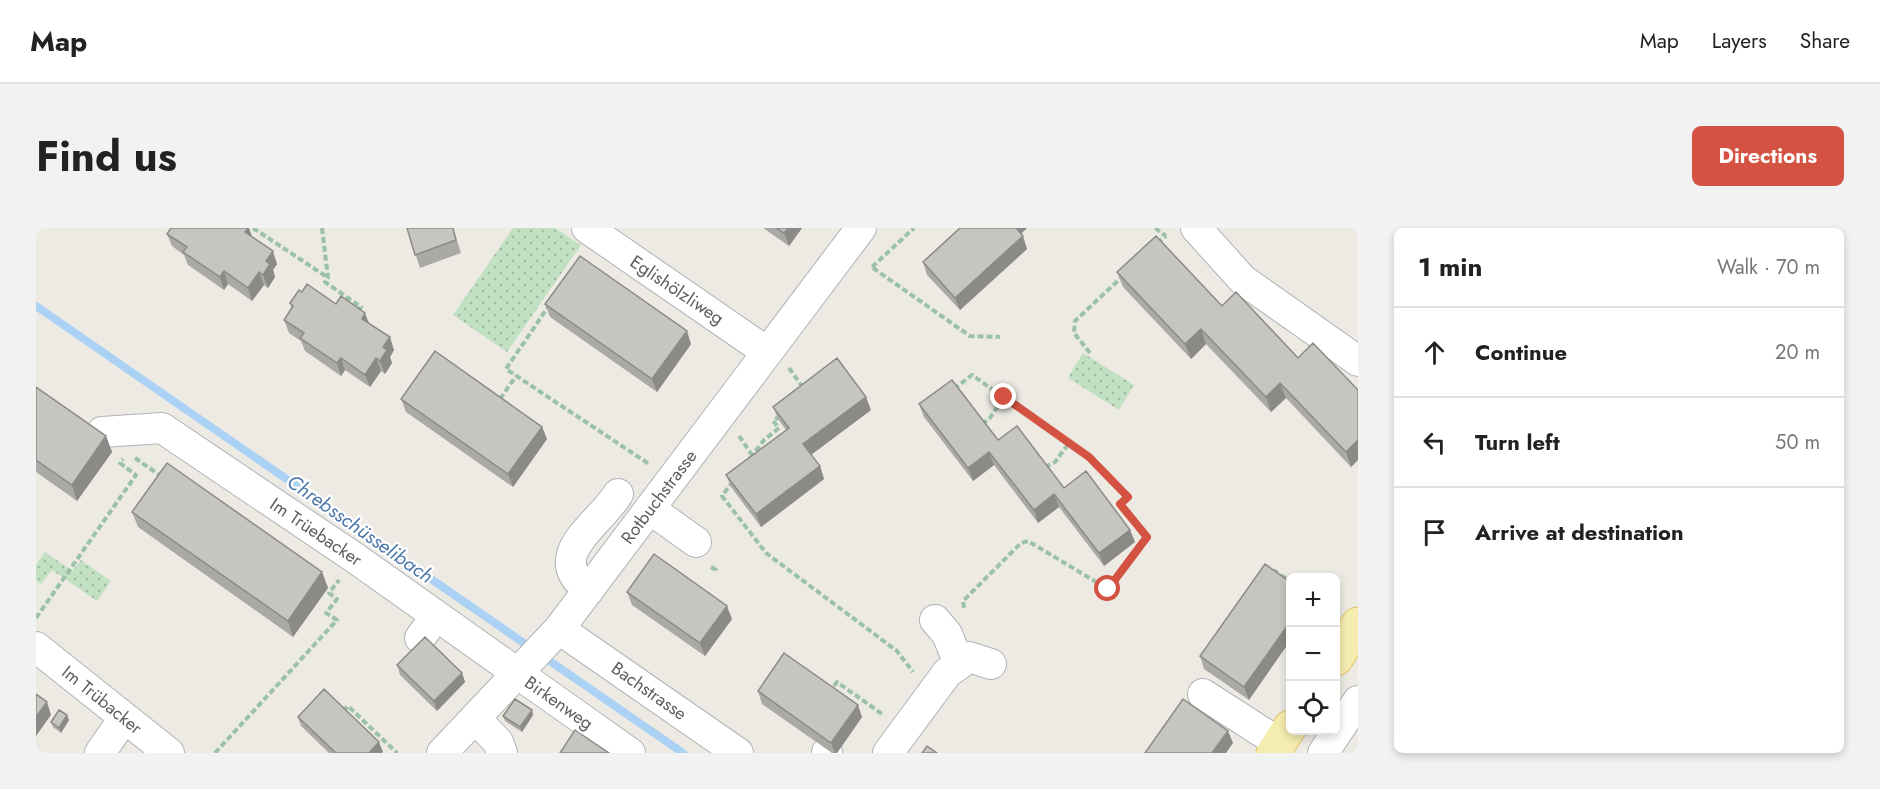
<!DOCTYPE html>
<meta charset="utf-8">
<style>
:root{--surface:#fff;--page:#f2f2f2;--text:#222;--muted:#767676;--line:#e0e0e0;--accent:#d45241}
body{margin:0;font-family:Jost,sans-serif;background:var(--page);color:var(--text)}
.controls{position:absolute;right:18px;bottom:18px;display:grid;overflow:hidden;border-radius:9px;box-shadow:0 3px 9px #0003}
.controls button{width:54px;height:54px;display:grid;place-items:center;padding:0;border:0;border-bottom:2px solid var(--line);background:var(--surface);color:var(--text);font:30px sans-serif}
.stop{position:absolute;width:18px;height:18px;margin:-14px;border:4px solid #d45241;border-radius:50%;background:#fff}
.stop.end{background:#d45241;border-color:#fff;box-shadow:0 2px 6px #0008}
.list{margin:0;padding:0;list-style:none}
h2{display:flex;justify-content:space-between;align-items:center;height:78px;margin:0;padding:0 24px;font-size:26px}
h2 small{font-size:20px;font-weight:400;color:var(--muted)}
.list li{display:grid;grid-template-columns:39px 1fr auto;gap:18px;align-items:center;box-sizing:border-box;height:90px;padding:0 24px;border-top:2px solid var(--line)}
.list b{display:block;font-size:22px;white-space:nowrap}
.list em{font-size:20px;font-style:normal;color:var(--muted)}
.icon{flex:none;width:33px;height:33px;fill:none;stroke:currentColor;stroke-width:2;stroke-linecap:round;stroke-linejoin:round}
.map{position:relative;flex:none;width:1322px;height:525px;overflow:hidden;border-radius:9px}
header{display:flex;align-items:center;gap:36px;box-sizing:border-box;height:84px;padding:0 30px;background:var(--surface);border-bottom:2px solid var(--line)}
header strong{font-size:28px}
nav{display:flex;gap:33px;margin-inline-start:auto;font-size:21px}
.intro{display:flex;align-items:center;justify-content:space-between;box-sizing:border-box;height:144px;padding:0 36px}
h1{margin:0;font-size:42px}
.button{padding:15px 27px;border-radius:9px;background:var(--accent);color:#fff;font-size:21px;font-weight:700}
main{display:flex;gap:36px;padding:0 36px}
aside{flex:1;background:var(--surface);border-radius:9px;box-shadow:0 3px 9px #0003}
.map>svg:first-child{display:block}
</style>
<header>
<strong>Map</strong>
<nav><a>Map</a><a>Layers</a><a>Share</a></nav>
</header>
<div class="intro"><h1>Find us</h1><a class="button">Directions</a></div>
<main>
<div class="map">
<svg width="1322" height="525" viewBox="0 0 1322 525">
<defs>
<pattern id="park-dots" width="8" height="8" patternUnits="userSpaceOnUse" patternTransform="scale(1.5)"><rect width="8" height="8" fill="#c2e1c3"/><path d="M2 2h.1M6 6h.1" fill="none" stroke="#a1baa2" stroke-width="1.8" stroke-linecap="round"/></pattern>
</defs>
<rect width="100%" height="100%" fill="#eceae3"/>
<path fill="url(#park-dots)" d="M477,0H519L545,17L471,124L417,87Z
M1047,125L1098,157L1083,182L1032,150Z
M9,324L36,343L45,332L75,353L61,373L16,342L5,356L0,353V337Z"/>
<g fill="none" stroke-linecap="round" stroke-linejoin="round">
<path stroke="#abd2f5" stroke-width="8" d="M0,78L647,525"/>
<g stroke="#b0b3b7" stroke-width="32">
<path id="minor" d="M551,0L731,124
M1160,0L1207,52L1322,133
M66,204L126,200L319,330L594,525
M614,281L660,314
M553,362C506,328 563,297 582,266
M899,392L911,406L923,436
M523,401L702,525
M384,410L400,388
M0,419L133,525
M1167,466L1243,515
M439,490L462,514L466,525
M64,525L88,490
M406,525L523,401L825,0
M791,525V524
M852,525L911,445L933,429L955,436
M1287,525L1322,473"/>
</g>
<g stroke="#e0c368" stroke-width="35">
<path id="major" d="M1300,431L1322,396
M1237,525L1254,499"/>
</g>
<path stroke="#9cc1a9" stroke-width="4" stroke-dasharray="6 3" stroke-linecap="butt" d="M217,0L291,49
M286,0L292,50L289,54L325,79L322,84
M1119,0L1130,8
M1121,15L1130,8
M836,39L878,0
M837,40L934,108L964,109
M514,76L470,141L613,236
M1054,125L1038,105L1039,93L1088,47
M753,140L768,161
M918,161L936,147L1053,229L1092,269L1085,276L1111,309L1072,361L992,313L985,315L927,373L928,380
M464,171L480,148
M946,196L954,190L968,169
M703,208L716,227
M99,230L125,248
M714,230L728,212L743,200L737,193L745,187
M1009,239L1019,234L1033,215
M697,253L686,268L730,325L861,423L877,444
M675,339L680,342L679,345
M1237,342L1254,353
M0,390L100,247L84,235L87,231
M798,458L801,454L846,486
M307,483L312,478L361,525
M179,525L301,392L290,385L301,371L293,365L303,352"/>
<use href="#minor" stroke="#fff" stroke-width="30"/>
<use href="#major" stroke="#f5ecaf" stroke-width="33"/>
</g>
<path fill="#aba9a5" d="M135,0H213L216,9L241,36L237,42L239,49L232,60L228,57L216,73L192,56L188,62L152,37L148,27L136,18L131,6Z
M371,0H417L425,25L384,40Z
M727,0H766L753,18Z
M924,0H991L985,6L991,21L924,82L891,47L887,34Z
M1081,44L1186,78L1262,130L1322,162V232L1315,239L1250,170L1235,184L1170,116L1155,131L1087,59Z
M266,64L300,76L333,95L358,122L354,129L356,135L349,146L345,143L334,159L309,142L305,148L269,123L265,113L253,105L248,92L256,81L254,75Z
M509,76L655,116L621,164L514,89Z
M0,159L70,208L76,224L41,273L0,244Z
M365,171L506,199L511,211L477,259L370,184Z
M883,176L962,212L1028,260L1094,302L1099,314L1068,338L1023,279L1002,295L958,237L937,253L888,189Z
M737,179L835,182L775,227L784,238L788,251L725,299L695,259L690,247L750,202L742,191Z
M96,284L286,344L292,360L257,409L102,299Z
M1229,336L1213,472L1168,441L1164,428Z
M591,364L696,391L669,428L596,377Z
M361,437L426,445L429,454L401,483L364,447Z
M722,463L826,489L801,525H796L726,476Z
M496,482L497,487L486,504L469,493L467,488Z
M262,489L347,524L345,525H293L265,498Z
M33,492L25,505L17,499L15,494Z"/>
<path fill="#8b8a86" d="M212,0H213L217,12L209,4Z
M752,0H766L753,18L748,5Z
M978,0H991L981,9Z
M987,8L991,21L924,82L919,70Z
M237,23L241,36L237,42L239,49L232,60L227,47L230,33Z
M188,43L192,56L188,62L184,49Z
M223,44L228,57L216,73L212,60Z
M329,85L334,98L326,91Z
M1165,101L1170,116L1155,131L1149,116Z
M651,103L655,116L621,164L616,151Z
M354,109L358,122L354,129L356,135L349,146L344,133L347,119Z
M305,130L309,142L305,148L301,135Z
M340,130L345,143L334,159L329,147Z
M1244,155L1250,170L1235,184L1230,169Z
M830,169L835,182L772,229L767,216Z
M506,199L511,211L477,259L472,246Z
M70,208L76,224L41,273L36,257Z
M1322,212V232L1315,239L1310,224Z
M953,224L958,237L937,253L932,240Z
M784,238L788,251L725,299L720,286Z
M1018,266L1023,279L1002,295L998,282Z
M1094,302L1099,314L1068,338L1063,325Z
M286,344L292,360L257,409L252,393Z
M691,378L696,391L669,428L664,415Z
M1254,394V413L1213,472L1208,459Z
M426,445L429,454L401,483L398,473Z
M11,474L15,487L0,508V489Z
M822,477L826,489L801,525H799L795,515Z
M496,482L497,487L486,504L484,499Z
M31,487L33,492L25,505L23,500Z
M1192,503L1197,515L1190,525H1176Z
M343,514L347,524L345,525H333Z"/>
<path fill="#c7c5c0" stroke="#8b8a86" stroke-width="1.5" d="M135,0H212L209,4L237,23L230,33L234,36L227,47L223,44L212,60L188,43L184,49L147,24L151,19L131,6Z
M371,0H417L420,12L379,27Z
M740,0H752L748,5Z
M924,0H980L987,8L919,70L887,34Z
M1120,8L1186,78L1200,64L1262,130L1277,115L1322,162V212L1310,224L1244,155L1230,169L1165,101L1149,116L1081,44Z
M544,28L651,103L616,151L509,76Z
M271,56L300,76L305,68L329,85L326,91L354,109L347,119L351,122L344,133L340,130L329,147L305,130L301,135L264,110L268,105L248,92L257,78L254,75L263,62L266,64Z
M399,123L506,199L472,246L365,171Z
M801,130L830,169L767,216L784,238L720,286L690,247L753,200L737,179Z
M916,152L962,212L981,198L1028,260L1050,243L1094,302L1063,325L1018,266L998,282L953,224L932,240L883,176Z
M0,159L70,208L36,257L0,232Z
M131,235L286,344L252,393L96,284Z
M618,326L691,378L664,415L591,364Z
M1229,336L1254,354V394L1208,459L1164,428Z
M389,409L426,445L398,473L361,437Z
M748,425L822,477L795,515L722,463Z
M288,461L343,514L333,525H300L262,489Z
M0,466L11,474L0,489Z
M479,471L496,482L484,499L467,488Z
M1147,471L1192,503L1176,525H1109Z
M23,482L31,487L23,500L15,494Z
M539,502L573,525H524Z
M891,518L901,525H886Z"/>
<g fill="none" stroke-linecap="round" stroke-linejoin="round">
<path stroke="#d45241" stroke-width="8" d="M968,169L1053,229L1092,269L1084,276L1111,309L1072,361"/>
</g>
<g text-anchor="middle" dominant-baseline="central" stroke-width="4.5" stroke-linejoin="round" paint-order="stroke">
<g font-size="18" fill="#5b5e62" stroke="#fff">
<text transform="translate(641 62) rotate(34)">Eglishölzliweg</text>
<text transform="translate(623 269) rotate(-53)">Rotbuchstrasse</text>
<text transform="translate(280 304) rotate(34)">Im Trüebacker</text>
<text transform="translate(613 463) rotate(35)">Bachstrasse</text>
<text transform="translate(66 472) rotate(39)">Im Trübacker</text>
<text transform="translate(523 475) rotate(35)">Birkenweg</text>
</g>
<g font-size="20" font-style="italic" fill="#4e79ac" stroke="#fff">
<text transform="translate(324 301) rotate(35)">Chrebsschüsselibach</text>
</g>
</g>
</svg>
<div class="controls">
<button>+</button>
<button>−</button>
<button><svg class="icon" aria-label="locate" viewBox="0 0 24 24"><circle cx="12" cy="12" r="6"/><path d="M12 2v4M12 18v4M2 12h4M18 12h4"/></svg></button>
</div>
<div class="stop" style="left:1072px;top:361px"></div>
<div class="stop end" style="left:968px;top:169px"></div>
</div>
<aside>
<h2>1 min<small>Walk · 70 m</small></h2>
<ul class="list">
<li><svg class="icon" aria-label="ahead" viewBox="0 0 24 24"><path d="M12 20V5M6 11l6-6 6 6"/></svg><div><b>Continue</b></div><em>20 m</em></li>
<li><svg class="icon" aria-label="left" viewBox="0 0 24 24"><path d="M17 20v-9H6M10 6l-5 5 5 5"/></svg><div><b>Turn left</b></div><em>50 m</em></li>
<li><svg class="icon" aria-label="arrive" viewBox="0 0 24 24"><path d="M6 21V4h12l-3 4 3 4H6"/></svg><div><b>Arrive at destination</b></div></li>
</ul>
</aside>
</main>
